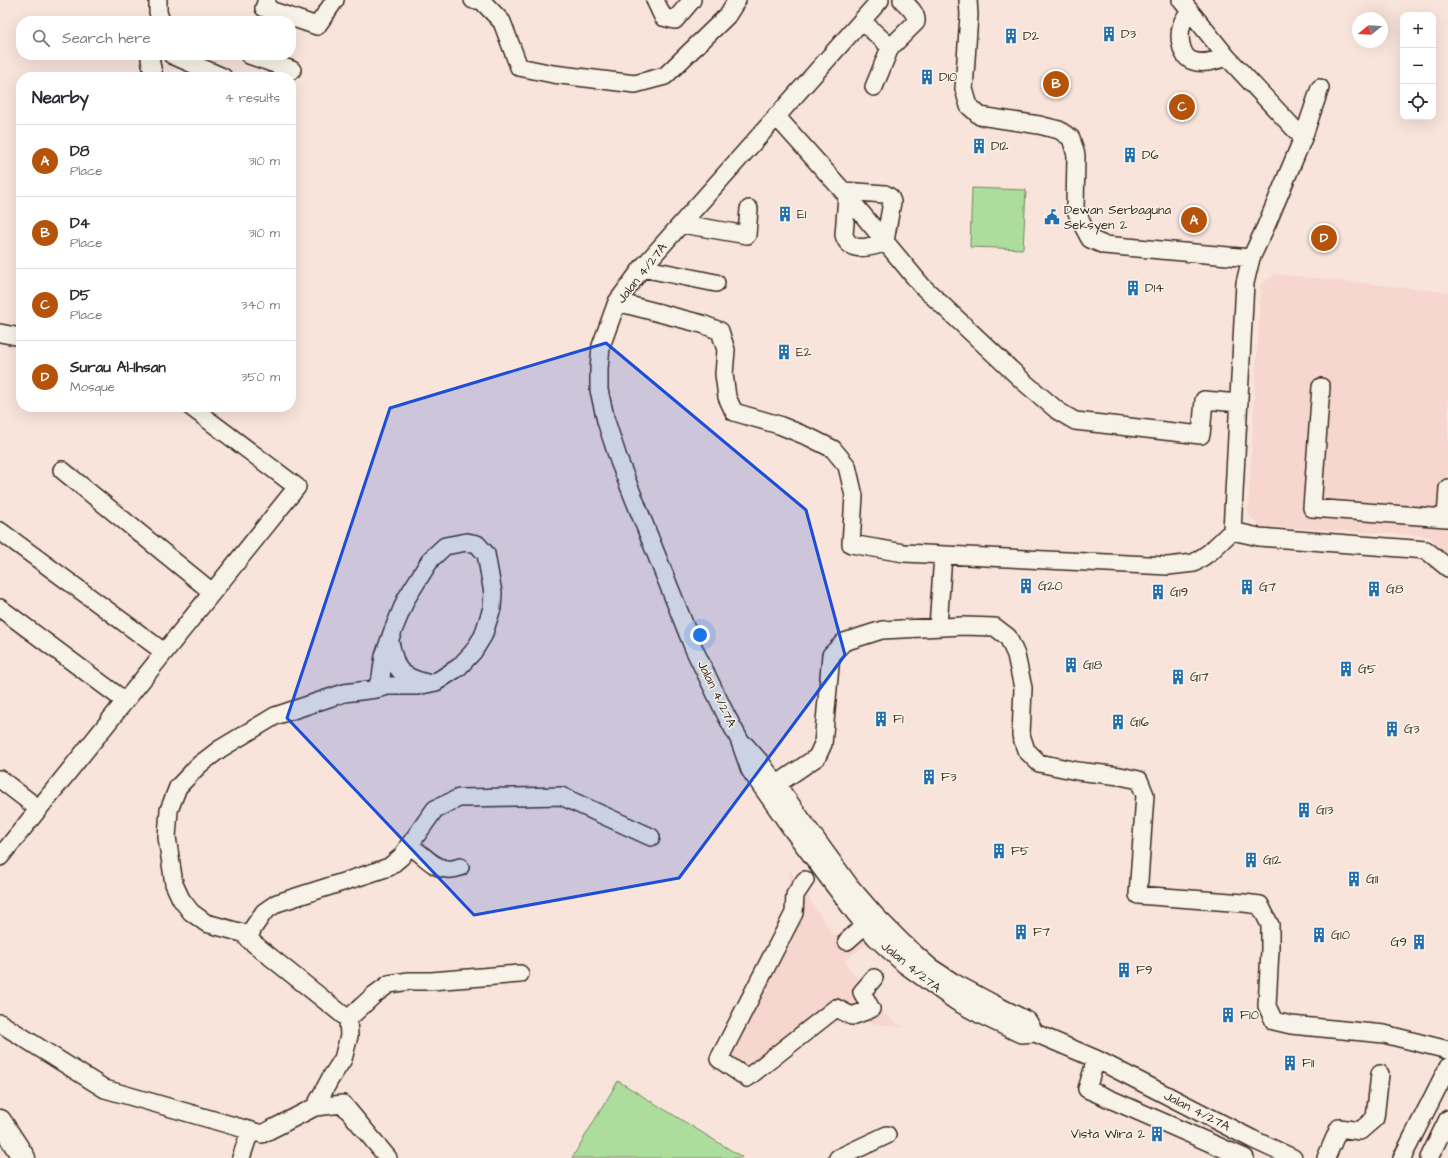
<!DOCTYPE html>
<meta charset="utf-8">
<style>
:root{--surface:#fff;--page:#f2f2f3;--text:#2b2b33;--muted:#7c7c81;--line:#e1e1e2;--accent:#b45309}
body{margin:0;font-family:"Architects Daughter",sans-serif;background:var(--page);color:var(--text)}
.controls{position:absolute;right:12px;top:12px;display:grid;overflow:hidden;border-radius:8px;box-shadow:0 4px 16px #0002}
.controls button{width:36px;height:36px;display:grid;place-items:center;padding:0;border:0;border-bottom:1px solid var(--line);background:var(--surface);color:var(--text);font:20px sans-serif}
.compass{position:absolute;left:1352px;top:12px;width:36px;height:36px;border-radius:50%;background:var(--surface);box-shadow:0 4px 16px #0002;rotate:252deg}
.you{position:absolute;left:700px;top:635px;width:14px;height:14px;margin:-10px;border:3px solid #fff;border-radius:50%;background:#1a73e8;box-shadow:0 0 0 6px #1a73e833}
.badge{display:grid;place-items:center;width:26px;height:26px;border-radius:50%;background:var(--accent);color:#fff;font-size:13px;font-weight:700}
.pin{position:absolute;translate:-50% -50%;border:2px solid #fff;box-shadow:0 1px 4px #0006}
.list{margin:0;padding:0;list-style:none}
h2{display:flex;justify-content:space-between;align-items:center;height:52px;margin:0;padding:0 16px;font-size:17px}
h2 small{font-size:13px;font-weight:400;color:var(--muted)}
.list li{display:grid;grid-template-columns:26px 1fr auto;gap:12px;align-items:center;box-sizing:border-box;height:72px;padding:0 16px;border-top:1px solid var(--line)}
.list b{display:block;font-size:15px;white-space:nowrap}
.list p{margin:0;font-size:13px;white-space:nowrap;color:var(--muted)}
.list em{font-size:13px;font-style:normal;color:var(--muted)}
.icon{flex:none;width:22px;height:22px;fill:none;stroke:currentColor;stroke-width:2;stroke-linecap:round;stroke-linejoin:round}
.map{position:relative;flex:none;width:1448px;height:1158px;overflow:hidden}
.search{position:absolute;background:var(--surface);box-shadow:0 4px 16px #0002;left:16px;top:16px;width:280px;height:44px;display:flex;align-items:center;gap:10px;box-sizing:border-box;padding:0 14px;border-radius:16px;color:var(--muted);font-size:15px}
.panel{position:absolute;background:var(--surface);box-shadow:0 4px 16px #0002;left:16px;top:72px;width:280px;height:340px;border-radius:16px}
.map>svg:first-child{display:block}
</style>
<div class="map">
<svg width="1448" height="1158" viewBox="0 0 1448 1158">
<rect width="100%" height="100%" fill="#f9e4db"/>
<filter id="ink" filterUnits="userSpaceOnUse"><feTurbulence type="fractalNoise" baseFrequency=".025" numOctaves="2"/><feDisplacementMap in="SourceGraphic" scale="8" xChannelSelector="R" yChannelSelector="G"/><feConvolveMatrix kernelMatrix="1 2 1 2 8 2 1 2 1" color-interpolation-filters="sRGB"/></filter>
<g filter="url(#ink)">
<path fill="#f6d6ce" d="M1275,274L1448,292V557L1430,536L1259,526L1248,513L1261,285Z
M789,869L834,936L852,924L869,943L844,961L883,1013L903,1028L832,1016L748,1084L712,1062L789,918Z"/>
<path fill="#acdd9d" stroke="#74845e" d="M972,188L1026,190L1023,249L970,247Z
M618,1081L742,1157L741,1158H572Z"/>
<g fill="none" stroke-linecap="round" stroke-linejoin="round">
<g stroke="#3b2a1e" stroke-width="20">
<path id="minor" d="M158,0V12L161,21
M267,0L264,8L317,26L335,0
M473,0H481L502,22L519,67L553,74L635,84L665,76L727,16L737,0
M655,0L663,17L675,20L692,0
M880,0L642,268L617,302L601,346L599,369V390L606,421L619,461L694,649L726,715L739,739L750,770L793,831L854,912L876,938L904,964L957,1002L983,1016L1021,1034L1035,1033L1096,1059L1252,1139L1293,1158
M968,0L969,15L964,89L969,106L980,116L1039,125L1059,130L1071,138L1076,155L1075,208L1082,224L1090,239L1104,245L1251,258
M1181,0L1227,57L1303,138
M1190,11C1187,15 1183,20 1182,24C1178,35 1180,57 1193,61C1204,65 1216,60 1227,57
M862,21L887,44H894L916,22C917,13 908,6 902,0
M152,55L150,59L154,77
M172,55L223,77
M249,55L292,70
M874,87L891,45
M776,116L843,191L922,286L1024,382L1058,411L1075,421L1201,435L1204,400L1239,403
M843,191L885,194L890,197L892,202L885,241
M847,196L844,235C850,255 871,246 886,243
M682,224L747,235L749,209
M642,268L716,283
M617,302L702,324L720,331L726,350L724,374L727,397L734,412L779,425L811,438L833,449L847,466L854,496L851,544L904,553L1168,566L1194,563L1210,552L1232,531L1245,283L1251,258L1266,226L1303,138L1320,88
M0,333L21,337
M1321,387L1312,508L1446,518
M62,470L212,592
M1448,488L1446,518H1448
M0,531L164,652
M1232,531L1259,537L1426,550L1448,568
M0,608L125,701
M938,627L943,555
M390,642C396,669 397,675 426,683
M745,745L761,763L850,886L876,916L903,943L930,967L953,982L994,1004L1028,1021L1035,1033
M0,779L39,809
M776,785L817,757L823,744L831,655L844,642L882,630L963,626L995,627L1008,637L1016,655L1023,688L1021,735L1026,750L1039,763L1077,771L1120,776L1139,780L1145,795L1138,895L1244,903L1260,905L1270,925V950L1267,1006L1274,1021L1291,1025L1384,1034L1448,1050
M408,846C422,851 431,868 447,869C451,870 457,868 460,867
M0,857L297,487L191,407
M805,880L795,895L794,913L719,1059L747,1078L836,1008L852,1016L871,1009L862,992L874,978
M250,935L206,923L191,912L181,899L174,884L167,837L169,810L178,787L199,765L220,749L275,716L344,693L376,689L388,686H417L436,682L459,667L473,652L483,636L492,608L493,593L486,554L477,544L467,542L445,546L431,559L406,599L392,633L384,656L381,677L376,689
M847,941L873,918
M348,1019L374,995L389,984L409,981H431L520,974
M0,1023L105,1089L262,1134L315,1107L343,1104L388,1158
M1096,1059L1087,1089L1245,1158
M315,1107L330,1079L343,1059L349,1036L348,1019L248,939L253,928L264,912L277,903L365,875L389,867L401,857L435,809L459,798L561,796L651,837
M241,1158L250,1131
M838,1158L887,1135
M1326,1158L1339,1128L1360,1131L1375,1118L1380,1074
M1402,1158L1448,1067
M1429,1158L1448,1119"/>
</g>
<g stroke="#3b2a1e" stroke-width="25">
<path id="highway" d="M0,1121L24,1158"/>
</g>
<use href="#minor" stroke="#f7f3e8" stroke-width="17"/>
<use href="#highway" stroke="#f7f3e8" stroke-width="22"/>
</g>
</g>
<path fill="#1d4ed8" fill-opacity="0.2" stroke="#1d4ed8" stroke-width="3" stroke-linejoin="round" d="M606,343L806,510L845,655L679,878L474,915L287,718L390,408Z"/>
<defs>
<g id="building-bare" transform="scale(1.2)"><path d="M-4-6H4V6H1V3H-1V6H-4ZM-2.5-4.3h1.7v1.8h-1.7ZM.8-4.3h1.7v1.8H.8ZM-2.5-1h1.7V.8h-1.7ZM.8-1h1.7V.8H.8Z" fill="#1f6fb2" stroke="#f7f3e8" stroke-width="2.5" paint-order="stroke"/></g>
<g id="civic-bare" transform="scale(1.2)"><path d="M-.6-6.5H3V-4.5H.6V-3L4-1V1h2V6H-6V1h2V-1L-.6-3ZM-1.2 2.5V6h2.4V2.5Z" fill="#1f6fb2" stroke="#f7f3e8" stroke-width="2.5" paint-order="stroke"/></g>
</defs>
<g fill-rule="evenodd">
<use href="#building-bare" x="1109" y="34"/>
<use href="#building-bare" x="1011" y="36"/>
<use href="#building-bare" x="927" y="77"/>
<use href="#building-bare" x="979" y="146"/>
<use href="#building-bare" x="1130" y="155"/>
<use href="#building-bare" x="785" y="214"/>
<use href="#civic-bare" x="1052" y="217"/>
<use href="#building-bare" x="1133" y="288"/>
<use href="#building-bare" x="784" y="352"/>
<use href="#building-bare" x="1026" y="586"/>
<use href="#building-bare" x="1247" y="587"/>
<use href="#building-bare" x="1374" y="589"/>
<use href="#building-bare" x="1158" y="592"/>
<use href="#building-bare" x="1071" y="665"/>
<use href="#building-bare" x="1346" y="669"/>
<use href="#building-bare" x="1178" y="677"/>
<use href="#building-bare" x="881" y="719"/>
<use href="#building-bare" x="1118" y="722"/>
<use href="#building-bare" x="1392" y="729"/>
<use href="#building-bare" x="929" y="777"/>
<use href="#building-bare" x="1304" y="810"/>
<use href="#building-bare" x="999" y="851"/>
<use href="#building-bare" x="1251" y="860"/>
<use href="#building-bare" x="1354" y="879"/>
<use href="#building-bare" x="1021" y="932"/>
<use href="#building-bare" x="1319" y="935"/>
<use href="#building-bare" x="1419" y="942"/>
<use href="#building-bare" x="1124" y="970"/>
<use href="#building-bare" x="1228" y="1015"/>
<use href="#building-bare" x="1290" y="1063"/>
<use href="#building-bare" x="1157" y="1134"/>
</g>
<g text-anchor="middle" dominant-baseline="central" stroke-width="3" stroke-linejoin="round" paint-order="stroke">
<g font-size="13" fill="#3b2a1e" stroke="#f7f3e8" text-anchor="start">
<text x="1121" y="34">D3</text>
<text x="1023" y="36">D2</text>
<text x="939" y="77">D10</text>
<text x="991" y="146">D12</text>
<text x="1142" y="155">D6</text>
<text x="1064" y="210">Dewan Serbaguna<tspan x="1064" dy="15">Seksyen 2</tspan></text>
<text x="797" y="214">E1</text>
<text x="1145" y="288">D14</text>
<text x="796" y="352">E2</text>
<text x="1038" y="586">G20</text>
<text x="1259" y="587">G7</text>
<text x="1386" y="589">G8</text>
<text x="1170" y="592">G19</text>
<text x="1083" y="665">G18</text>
<text x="1358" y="669">G5</text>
<text x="1190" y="677">G17</text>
<text x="893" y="719">F1</text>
<text x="1130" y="722">G16</text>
<text x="1404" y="729">G3</text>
<text x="941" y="777">F3</text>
<text x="1316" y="810">G13</text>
<text x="1011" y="851">F5</text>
<text x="1263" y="860">G12</text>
<text x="1366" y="879">G11</text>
<text x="1033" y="932">F7</text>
<text x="1331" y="935">G10</text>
<text x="1407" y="942" text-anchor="end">G9</text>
<text x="1136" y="970">F9</text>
<text x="1240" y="1015">F10</text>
<text x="1302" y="1063">F11</text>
<text x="1145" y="1134" text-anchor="end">Vista Wira 2</text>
</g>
<g font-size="13" fill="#3b2a1e" stroke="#f7f3e8">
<text transform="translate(642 273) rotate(-52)">Jalan 4/27A</text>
<text transform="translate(717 694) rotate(64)">Jalan 4/27A</text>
<text transform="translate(911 967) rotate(39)">Jalan 4/27A</text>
<text transform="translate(1197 1111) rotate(27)">Jalan 4/27A</text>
</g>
</g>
</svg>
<div class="controls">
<button>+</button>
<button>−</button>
<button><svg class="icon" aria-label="locate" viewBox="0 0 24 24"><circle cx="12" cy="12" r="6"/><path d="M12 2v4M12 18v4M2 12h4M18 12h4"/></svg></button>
</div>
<svg class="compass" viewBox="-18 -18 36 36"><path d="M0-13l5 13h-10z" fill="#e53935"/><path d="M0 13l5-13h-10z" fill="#7c7c81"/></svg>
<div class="you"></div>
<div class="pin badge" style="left:1194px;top:220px">A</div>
<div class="pin badge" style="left:1056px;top:84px">B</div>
<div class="pin badge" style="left:1182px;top:107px">C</div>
<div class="pin badge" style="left:1324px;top:238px">D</div>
<div class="search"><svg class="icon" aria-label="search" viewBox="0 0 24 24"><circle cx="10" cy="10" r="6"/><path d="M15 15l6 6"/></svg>Search here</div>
<section class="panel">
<h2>Nearby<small>4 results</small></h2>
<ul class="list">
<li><span class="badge">A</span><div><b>D8</b><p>Place</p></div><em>310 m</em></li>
<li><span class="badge">B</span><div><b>D4</b><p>Place</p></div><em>310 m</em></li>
<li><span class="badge">C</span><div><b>D5</b><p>Place</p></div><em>340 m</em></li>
<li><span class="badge">D</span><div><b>Surau Al-Ihsan</b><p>Mosque</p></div><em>350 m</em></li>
</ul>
</section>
</div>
